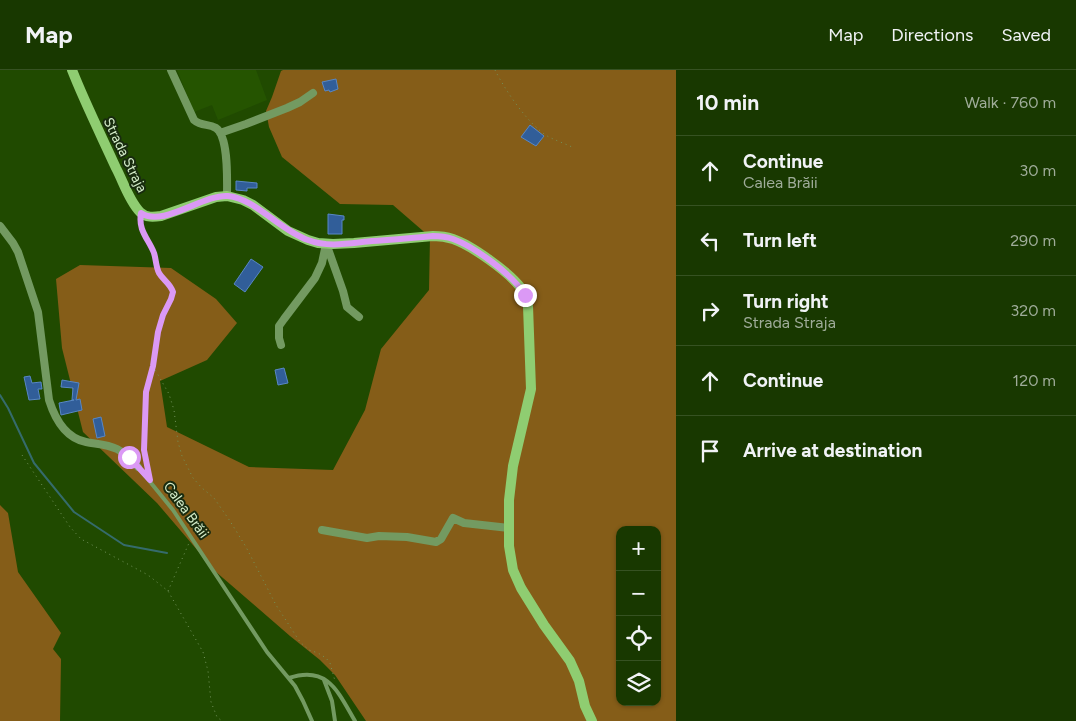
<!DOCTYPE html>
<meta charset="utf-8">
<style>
:root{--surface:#183800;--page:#25430f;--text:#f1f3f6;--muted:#9fac99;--line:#365222}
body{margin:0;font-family:Figtree,sans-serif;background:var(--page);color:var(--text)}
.controls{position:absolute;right:15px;bottom:15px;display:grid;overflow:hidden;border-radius:10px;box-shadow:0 1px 4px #0004}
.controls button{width:45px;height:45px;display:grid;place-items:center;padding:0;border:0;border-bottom:1px solid var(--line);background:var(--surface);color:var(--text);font:25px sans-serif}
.stop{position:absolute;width:15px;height:15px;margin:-11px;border:4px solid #db99f5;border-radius:50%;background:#fff}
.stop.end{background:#db99f5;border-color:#fff;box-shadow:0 1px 5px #0008}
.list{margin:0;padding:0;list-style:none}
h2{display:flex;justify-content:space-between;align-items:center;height:65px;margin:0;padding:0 20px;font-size:21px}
h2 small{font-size:16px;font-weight:400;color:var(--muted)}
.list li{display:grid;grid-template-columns:32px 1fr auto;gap:15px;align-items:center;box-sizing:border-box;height:70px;padding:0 20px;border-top:1px solid var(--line)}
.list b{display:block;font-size:19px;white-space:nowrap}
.list p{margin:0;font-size:16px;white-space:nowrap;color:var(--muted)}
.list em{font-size:16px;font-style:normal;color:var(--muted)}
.icon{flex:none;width:28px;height:28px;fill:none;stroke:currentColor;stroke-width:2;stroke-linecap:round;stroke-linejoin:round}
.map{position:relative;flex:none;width:676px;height:651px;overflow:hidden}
header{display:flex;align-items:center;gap:30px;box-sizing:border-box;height:70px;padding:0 25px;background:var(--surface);border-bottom:1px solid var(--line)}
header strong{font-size:24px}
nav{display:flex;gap:28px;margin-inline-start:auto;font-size:18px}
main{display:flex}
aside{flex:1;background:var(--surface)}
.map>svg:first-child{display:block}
</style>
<header>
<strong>Map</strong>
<nav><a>Map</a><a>Directions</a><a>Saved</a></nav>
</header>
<main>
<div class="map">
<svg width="676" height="651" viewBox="0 0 676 651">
<rect width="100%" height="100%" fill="#204a00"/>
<path fill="#255400" d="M177,0H256L267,30L218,50L212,35L194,42Z"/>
<path fill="#855d18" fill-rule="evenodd" d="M283,0H676V651H366L335,605L320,590L290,566L216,502L157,433L83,362L62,278L56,209L80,195L171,198L216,229L237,253L207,290L160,311L167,357L249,397L333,400L365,340L381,279L429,220L430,167L393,135L340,134L282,87L269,57L266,41L272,27L281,1ZM620,460H657V632H620Z
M0,435L8,443L18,502L61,563L53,579L61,589L60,651H0Z"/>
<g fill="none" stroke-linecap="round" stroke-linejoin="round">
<path stroke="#356b6c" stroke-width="2" d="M0,325L8,338L34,393L74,442L124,475L167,483"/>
</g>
<path fill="#315e99" stroke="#5887c5" d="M336,9L338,19L330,22L329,20L325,21L322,12Z
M530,55L544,66L536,76L521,67Z
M236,111L257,113V118H247V121L236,120Z
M328,144L344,146V150H342V164H328Z
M251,189L263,197L245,222L234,214Z
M284,298L288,313L278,315L275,300Z
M30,306L32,313L41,312L42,319H38L40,329L29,330L24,307Z
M62,310L79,313L76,330L80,329L82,340L61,345L59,333L74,330H72L73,318L61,317Z
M101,347L105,366L97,368L93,349Z"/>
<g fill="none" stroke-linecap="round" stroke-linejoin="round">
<path stroke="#73945c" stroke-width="1" stroke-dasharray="1 4" stroke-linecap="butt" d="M495,0C505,20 529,56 549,67C557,71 566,74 574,78
M139,151L143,162L154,183L159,203L169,213L173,222L171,229L163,245L158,262L153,296L146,322L144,380L148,401
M153,296L169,324L174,340L178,372L182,386L193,408L202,418L214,428L230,451L246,477L276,535L300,572L309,580L318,583L326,588L330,593L335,611
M22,385L70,457L81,469L148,505L168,521L203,582L208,601L211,632L217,647L222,651
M168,521L189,473"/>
<path stroke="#739a61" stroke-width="4" d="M138,397L173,440L267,582L295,616L303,631L312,651
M289,608C328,595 338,622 355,651
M324,610L332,631L335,651"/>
<path stroke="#739a61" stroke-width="8" d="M171,0L194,50C202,57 208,53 216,58C229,67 227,111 227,126
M220,63L246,54L287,38L300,32L313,23
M0,156L13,173L18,182L38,242L49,330C55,349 65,368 86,372C96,374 107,374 117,379C125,383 132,390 138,397
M327,176L343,221L347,237L359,247
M281,275L279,268V256L284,249L315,208L322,193L326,174
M322,460L367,468L379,466L407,467L436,472L441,469L453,448L464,453L509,458"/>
<path stroke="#8fcd71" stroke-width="10" d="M72,0C85,33 101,65 116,98C123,111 129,131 140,142C146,148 154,147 161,146L216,127L227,126L243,130L253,135L288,161L308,170L318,173L333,174L354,173L433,166C440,166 447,167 453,169C471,175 509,202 521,218C525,223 526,229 528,236L531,319L513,396L509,430V476L513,500L521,518L544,555L570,591L579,611L585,636L592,651"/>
</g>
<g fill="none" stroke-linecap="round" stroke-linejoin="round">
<path stroke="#db99f5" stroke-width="6" d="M129,387L150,410L144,380L146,322L153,296L158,262L163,245L171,229L173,222C170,213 163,210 159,203C156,197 156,189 154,183C148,168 138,161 141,143C163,158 203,124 228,126C254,128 281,161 308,170C328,178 351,173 372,171C393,170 413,168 433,166C440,166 447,167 453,169C475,177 513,205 525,225"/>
</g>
<g text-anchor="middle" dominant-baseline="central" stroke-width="4" stroke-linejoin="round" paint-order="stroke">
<g font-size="14" fill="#d6eecb" stroke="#182b0f">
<text transform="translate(125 85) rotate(64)">Strada Straja</text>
<text transform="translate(186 440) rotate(54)">Calea Brăii</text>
</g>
</g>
</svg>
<div class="controls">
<button>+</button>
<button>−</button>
<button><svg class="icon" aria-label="locate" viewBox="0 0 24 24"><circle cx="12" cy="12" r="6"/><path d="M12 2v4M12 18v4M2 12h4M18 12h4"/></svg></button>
<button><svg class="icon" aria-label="layers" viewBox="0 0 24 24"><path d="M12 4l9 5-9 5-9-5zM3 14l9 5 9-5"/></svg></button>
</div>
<div class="stop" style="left:129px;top:387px"></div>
<div class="stop end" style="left:525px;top:225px"></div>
</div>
<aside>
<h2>10 min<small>Walk · 760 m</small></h2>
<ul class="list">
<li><svg class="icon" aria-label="ahead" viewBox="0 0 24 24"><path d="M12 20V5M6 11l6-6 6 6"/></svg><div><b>Continue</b><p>Calea Brăii</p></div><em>30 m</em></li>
<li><svg class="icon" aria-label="left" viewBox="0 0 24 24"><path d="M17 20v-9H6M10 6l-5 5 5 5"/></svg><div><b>Turn left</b></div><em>290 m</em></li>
<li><svg class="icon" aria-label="right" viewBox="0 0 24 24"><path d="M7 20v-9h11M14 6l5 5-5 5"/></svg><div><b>Turn right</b><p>Strada Straja</p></div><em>320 m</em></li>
<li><svg class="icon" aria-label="ahead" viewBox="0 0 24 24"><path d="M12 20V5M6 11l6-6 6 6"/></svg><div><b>Continue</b></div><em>120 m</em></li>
<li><svg class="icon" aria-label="arrive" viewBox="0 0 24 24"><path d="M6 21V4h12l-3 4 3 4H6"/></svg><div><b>Arrive at destination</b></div></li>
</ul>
</aside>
</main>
